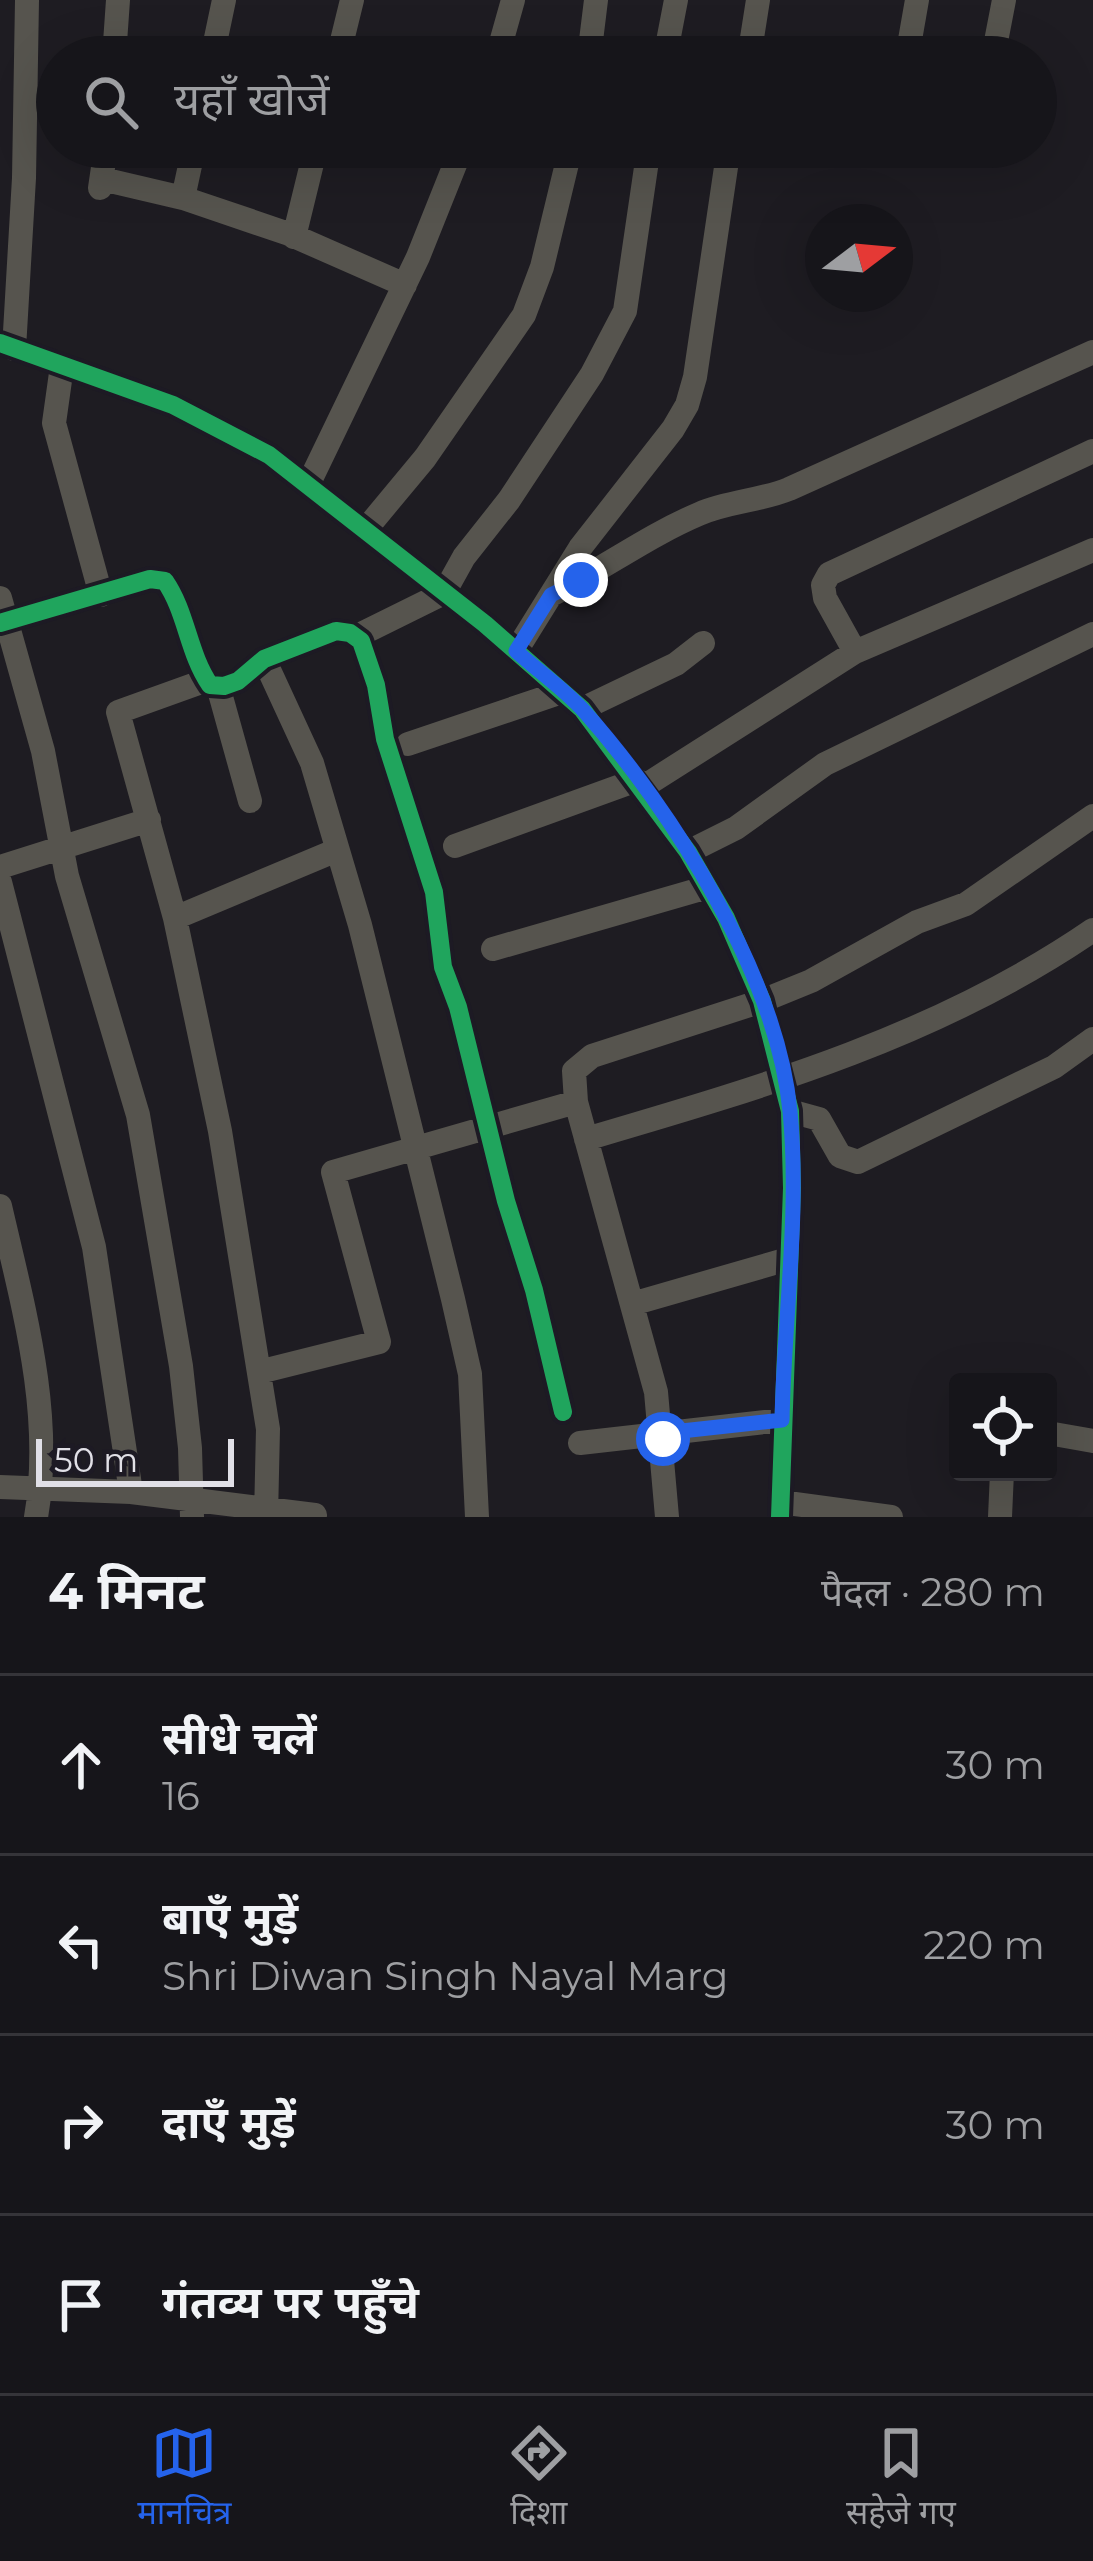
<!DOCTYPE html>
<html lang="hi">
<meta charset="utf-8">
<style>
:root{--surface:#16151a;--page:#1f1e23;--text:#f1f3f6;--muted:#9e9fa2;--line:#353439;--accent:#2563eb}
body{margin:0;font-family:Montserrat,"Noto Sans Devanagari",sans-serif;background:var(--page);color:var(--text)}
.controls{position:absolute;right:36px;bottom:36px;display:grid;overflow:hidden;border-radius:12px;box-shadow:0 12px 48px #0002}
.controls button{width:108px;height:108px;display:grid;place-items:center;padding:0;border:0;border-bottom:3px solid var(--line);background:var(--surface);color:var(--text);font:60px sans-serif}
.compass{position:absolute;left:805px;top:204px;width:108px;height:108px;border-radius:50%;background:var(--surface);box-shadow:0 12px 48px #0002;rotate:74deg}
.scale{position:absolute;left:36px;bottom:30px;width:198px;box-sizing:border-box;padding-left:12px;border:6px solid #e1e0e7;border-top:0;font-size:33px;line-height:42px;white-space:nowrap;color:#e1e0e7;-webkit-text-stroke:9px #1d1a24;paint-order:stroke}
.stop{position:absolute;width:36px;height:36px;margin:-27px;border:9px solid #2563eb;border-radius:50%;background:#fff}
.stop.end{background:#2563eb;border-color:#fff;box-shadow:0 3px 12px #0008}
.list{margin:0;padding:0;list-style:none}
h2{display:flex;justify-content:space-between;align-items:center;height:156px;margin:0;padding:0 48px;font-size:51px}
h2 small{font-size:39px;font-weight:400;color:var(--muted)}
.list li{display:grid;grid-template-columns:78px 1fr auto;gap:36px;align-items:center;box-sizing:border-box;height:180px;padding:0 48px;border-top:3px solid var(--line)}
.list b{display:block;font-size:45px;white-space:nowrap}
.list p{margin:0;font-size:39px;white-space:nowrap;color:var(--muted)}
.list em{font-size:39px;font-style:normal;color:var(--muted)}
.icon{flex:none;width:66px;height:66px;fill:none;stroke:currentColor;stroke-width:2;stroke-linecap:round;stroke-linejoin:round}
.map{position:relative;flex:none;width:1093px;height:1517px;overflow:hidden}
.search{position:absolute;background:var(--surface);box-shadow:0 12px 48px #0002;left:36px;right:36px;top:36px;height:132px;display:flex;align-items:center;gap:30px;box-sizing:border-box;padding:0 42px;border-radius:66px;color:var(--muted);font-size:45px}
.sheet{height:876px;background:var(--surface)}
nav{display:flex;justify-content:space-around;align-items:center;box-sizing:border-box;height:168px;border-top:3px solid var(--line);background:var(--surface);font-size:33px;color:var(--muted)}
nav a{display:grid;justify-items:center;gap:6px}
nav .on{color:var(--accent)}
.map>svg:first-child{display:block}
</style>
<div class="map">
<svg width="1093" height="1517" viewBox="0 0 1093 1517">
<rect width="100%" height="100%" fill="#1e1c22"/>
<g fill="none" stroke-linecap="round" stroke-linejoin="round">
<path stroke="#56544e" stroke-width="24" d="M114,57L118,0
M212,57L224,0
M338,57L352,0
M497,57L513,0
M589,57L596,0
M665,57L676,0
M749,57L758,0
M907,57L917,0
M993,57L1004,0
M194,147L183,198L289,234L405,285
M102,179L183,198
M100,188L106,147
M294,237L316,147
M0,343L173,405L269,455L485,624L582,709L688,852L726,918L762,1001L790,1111L792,1188L780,1517
M14,349L24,178L27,0
M62,366L54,423L101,595
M308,485L418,257L462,147
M366,529L425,458L524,315L542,267L571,147
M551,595C602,570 647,536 699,514C729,501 760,501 789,489L1093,352
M0,598L43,751L67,876L138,1115L181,1366L190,1448L192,1517
M0,623L150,579L165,581C187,613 188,653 210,685L224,686L238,681L264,659L336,631L350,633L361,641L376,685L385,739L434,892L443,967L458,1007L506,1201L534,1290L563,1412
M355,637L444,593L464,557L509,500L592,374L625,311L649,147
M516,651L580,548L673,429L687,405L695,377L729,147
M855,652L825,598L823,585L829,574L1093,451
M264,659L312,763L360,925L453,1299L470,1374L477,1517
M207,680L118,712L175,918L220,1131L268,1429L266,1517
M218,686L250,801
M582,709L676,664L703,643
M408,744L562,692
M643,787L855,652L1093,550
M455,846L637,780
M688,852L736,828L825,764L1093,634
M0,867L149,820
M0,882L94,1247L131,1492
M175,918L337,850
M493,949L708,887
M790,1111L819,1119L840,1156L858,1162L1054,1067L1093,1039
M586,1139C763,1087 939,1036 1093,930
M0,1206C23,1306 54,1414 36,1517
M632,1304L788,1259
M259,1372L379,1342L333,1172L576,1102
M1048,1433L1093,1441
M580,1443L782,1420
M0,1487L131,1492L315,1515
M780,1502L891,1517
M667,1517L656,1392L576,1102L574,1071L592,1056L762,1001L811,981L917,922L966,904L1093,816
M1000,1517L1002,1472"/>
<g stroke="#1d1a24" stroke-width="26">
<path id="cycleway" d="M0,343L173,405L269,455L485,624L582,709L688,852L726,918L762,1001L790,1111L792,1188L780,1517
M0,623L150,579L165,581C187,613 188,653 210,685L224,686L238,681L264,659L336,631L350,633L361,641L376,685L385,739L434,892L443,967L458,1007L506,1201L534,1290L563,1412"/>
</g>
<use href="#cycleway" stroke="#20a55d" stroke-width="18"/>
</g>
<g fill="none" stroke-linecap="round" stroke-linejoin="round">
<path stroke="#2563eb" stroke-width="15" d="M581,580L551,595L516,651C538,671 564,689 584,711C673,811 777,976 790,1111C800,1212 784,1318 782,1420L663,1433V1439"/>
</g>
</svg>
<div class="controls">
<button><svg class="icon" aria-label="locate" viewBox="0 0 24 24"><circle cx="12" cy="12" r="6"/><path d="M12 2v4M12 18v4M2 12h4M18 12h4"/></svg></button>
</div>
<svg class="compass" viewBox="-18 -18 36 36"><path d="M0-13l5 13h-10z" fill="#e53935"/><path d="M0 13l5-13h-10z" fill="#9e9fa2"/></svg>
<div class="scale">50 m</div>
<div class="stop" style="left:663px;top:1439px"></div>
<div class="stop end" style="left:581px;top:580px"></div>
<div class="search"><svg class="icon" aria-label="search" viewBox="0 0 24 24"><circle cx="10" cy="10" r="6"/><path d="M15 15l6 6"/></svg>यहाँ खोजें</div>
</div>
<section class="sheet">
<h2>4 मिनट<small>पैदल · 280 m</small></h2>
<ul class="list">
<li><svg class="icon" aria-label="ahead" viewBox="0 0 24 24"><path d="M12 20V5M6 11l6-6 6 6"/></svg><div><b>सीधे चलें</b><p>16</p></div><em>30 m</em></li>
<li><svg class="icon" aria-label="left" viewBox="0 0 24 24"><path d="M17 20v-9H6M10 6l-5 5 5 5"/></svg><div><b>बाएँ मुड़ें</b><p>Shri Diwan Singh Nayal Marg</p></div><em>220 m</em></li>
<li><svg class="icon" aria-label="right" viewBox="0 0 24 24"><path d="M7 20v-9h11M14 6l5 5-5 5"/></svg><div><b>दाएँ मुड़ें</b></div><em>30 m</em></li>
<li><svg class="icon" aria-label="arrive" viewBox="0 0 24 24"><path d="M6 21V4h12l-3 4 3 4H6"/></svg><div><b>गंतव्य पर पहुँचे</b></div></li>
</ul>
</section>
<nav>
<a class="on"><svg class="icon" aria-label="map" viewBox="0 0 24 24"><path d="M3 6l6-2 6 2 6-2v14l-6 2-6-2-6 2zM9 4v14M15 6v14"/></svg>मानचित्र</a>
<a><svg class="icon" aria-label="directions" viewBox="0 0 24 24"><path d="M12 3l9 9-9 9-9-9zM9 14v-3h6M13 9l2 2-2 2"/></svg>दिशा</a>
<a><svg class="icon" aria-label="saved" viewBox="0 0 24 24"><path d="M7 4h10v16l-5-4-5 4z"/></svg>सहेजे गए</a>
</nav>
